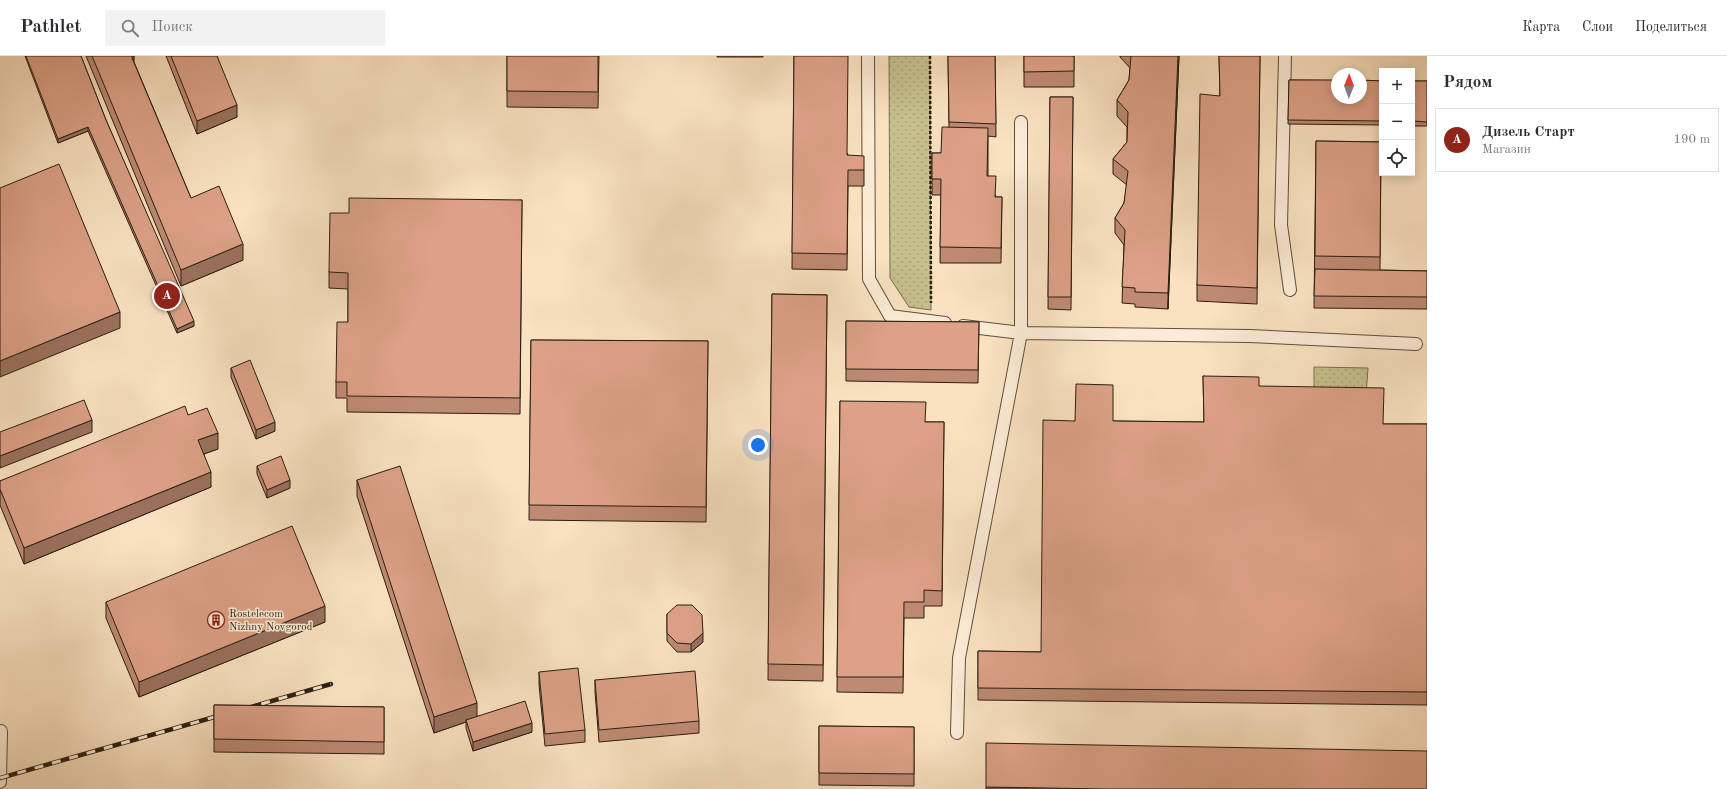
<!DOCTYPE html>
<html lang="ru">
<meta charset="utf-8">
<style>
:root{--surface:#fff;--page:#f2f2f3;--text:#2b2b33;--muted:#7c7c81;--line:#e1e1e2;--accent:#8f2418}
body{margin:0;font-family:"Old Standard TT",serif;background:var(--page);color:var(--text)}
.controls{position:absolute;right:12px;top:12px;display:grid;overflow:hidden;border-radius:0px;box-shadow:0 2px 10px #0003}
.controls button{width:36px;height:36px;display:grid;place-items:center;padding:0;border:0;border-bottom:1px solid var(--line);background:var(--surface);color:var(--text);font:20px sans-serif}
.compass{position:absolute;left:1331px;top:12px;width:36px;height:36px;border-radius:50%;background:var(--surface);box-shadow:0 2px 10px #0003;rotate:1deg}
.you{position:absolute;left:758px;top:389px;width:14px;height:14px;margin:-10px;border:3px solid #fff;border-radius:50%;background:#1a73e8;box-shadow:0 0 0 6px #1a73e833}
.badge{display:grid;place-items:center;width:26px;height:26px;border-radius:50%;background:var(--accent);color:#fff;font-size:13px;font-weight:700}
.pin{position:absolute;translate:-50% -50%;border:2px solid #fff;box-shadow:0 1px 4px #0006}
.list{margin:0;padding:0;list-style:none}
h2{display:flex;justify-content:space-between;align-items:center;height:52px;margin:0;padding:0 16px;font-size:17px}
h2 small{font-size:13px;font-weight:400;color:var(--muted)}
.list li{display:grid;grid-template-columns:26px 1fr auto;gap:12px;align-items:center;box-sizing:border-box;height:64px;margin:0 8px 8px;padding:0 8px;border:1px solid var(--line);border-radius:0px}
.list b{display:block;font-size:15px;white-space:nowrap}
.list p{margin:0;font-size:13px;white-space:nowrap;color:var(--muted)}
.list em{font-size:13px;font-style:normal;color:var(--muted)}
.icon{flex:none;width:22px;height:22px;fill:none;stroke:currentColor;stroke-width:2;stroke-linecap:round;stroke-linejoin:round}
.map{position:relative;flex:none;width:1427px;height:733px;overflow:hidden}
header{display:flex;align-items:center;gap:24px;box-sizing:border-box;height:56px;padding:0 20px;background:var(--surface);border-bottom:1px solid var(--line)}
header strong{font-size:19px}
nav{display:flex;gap:22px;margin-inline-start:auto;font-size:14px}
.search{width:280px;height:36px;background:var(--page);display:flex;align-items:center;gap:10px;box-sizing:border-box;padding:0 14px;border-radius:0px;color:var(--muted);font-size:15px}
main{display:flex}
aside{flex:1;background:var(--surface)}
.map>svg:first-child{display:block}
</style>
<header>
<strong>Pathlet</strong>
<div class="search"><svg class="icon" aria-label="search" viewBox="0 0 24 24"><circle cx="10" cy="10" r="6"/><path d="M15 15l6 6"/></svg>Поиск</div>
<nav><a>Карта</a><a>Слои</a><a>Поделиться</a></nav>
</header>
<main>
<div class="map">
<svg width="1427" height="733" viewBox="0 0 1427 733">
<defs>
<pattern id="grass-dots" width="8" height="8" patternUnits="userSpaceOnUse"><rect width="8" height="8" fill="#c6c08d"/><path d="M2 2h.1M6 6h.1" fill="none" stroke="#aaa579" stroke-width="1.8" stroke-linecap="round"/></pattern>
</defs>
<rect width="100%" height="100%" fill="#fae2c1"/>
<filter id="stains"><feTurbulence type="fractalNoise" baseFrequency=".005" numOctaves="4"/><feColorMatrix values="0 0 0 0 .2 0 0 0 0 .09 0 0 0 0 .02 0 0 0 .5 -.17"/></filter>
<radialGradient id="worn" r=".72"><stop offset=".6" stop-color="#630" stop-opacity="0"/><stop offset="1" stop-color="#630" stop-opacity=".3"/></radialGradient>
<path fill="url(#grass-dots)" stroke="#786f50" d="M889,0H930L931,254L909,251L890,222Z
M1314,311L1368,312L1366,340L1314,339Z"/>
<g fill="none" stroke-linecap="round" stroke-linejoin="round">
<g stroke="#5e4f3e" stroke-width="14">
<path id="lane" d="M868,0L869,223L890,260L945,267
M1285,0L1281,169L1290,234
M963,270L1021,277L1249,280L1416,288
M957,677L959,602L1021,277V66
M0,726L1,675"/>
</g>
<path stroke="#2a1e12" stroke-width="2.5" stroke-dasharray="3 2" stroke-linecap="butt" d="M930,0L931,247"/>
<use href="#lane" stroke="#fcecd7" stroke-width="12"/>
<g stroke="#2a1e12" stroke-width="4.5">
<path id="rail" d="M244,653L331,628
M0,722L225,658"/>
</g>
<use href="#rail" stroke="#fcecd7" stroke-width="3" stroke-dasharray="9" stroke-linecap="butt"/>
</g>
<path fill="#be8a74" stroke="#2a1e12" d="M25,0H81L106,64L194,270L177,277L88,75L58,87Z
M86,0H134V6L191,142L243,204L181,230Z
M166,0H217L237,61L197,78Z
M507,0H599L598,52L507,51Z
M717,0H763V1H717Z
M794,0L848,99L864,114V130H848L847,214L792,213Z
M948,0H995L996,81L988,80V120L996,141H1002L1001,207H940L941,139H932V97H941L949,72Z
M1024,0H1074V31H1024Z
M1120,0H1179L1168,253L1135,251V248L1122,247L1124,189L1115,177V162L1124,147L1127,129L1113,118V103L1127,86V71L1117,60V44L1129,24L1130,12L1120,1Z
M1219,0H1260L1257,248L1197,245V229L1220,40Z
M1289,24L1382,25V69L1288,68Z
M1412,25H1427V70H1412Z
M1050,41H1073L1071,254L1048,253Z
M1316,85L1381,86L1380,214L1427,215V253L1314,252Z
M522,144L520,358L347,356V342H336V326L348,266V233L329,232V216L349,157Z
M772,238L827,239L823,625L768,624Z
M846,265L979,266L978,327L846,325Z
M531,284L708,285L706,466L529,464Z
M231,312L275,375L256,383L231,321Z
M1203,320L1259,330L1383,368H1427V649L978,644V595L1041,596L1113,365L1204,366Z
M840,345L926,366H944L942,550H924V562H904L903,637L837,636Z
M188,359L218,393L204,398L211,431L24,508L0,449V425Z
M257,410L290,432L267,442L257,418Z
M357,424L477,660L532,676L473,695L466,672V666L434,677L357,440Z
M106,546L325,566L139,641L106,562Z
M667,558L703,586L691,596H677L667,585Z
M539,616L585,674V686L545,690L539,629Z
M595,624L699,665V677L599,686L595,636Z
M214,649L384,651V698L214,696Z
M819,670L914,671V730L819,729Z
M986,731L1427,733H986Z"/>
<path fill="#9b715e" stroke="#2a1e12" d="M132,0H134L132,18Z
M1178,0H1179L1168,253V237Z
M237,49V61L197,78V65Z
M88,71V75L58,87V83Z
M243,188V204L181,230V214Z
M120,256V272L0,321V305Z
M194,265V270L177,277V273Z
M92,364V376L0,412V400Z
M275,366V375L256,383V374Z
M218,377V393L198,400V384Z
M211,416V431L24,508V492Z
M290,424V432L267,442V434Z
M325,550V566L139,641V626Z
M703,577V586L691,596V588Z
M477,647V662L466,664V666L434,677V661Z
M532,667V676L473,695V686Z"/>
<path fill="#dda187" stroke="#2a1e12" d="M26,0H81L106,64L194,265L177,273L88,71L58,83Z
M92,0H132V2L191,142L219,130L243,188L181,214Z
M171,0H217L237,49L197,65Z
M507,0H598V36L507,35Z
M794,0H848L847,99L864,100V114H848L847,198L792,197Z
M948,0H995L996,68L949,66Z
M1024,0H1074V15L1024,16Z
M1131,0H1178L1168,237L1135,236V232L1122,231L1125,174L1115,162L1124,147L1128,115L1113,103L1127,86L1128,56L1117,44L1129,24Z
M1219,0H1260L1257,232L1197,229L1200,38L1220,40Z
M1289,24H1337V42H1361V24L1382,25V65L1288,64Z
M1412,25H1427V66L1412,65Z
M1050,41H1073L1071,241H1048Z
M942,71L988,72L987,120H996L995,141H1002L1001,192L940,191L941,123H932V97H941Z
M1316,85L1381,86L1380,201L1315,200Z
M59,108L120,256L0,305V132Z
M349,142L522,144L520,342L347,340V326H336L337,266H348V217L329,216L330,157H349Z
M1315,213L1427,215V241L1314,240Z
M772,238L827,239L823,609L768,608Z
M846,265L979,266L978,314L846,313Z
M531,284L708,285L706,451L529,449Z
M250,304L275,366L256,374L231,312Z
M1203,320L1259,321V330L1384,332L1383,368H1427V636L978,632V595L1041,596L1043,364L1075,365L1076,328L1113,329V365L1204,366Z
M84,344L92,364L0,400V376Z
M840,345L926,346L925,366H944L942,535L924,534V546H904L903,621H837Z
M185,350L188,359L207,352L218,377L198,384L211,416L24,492L0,433V425Z
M281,400L290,424L267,434L257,410Z
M400,410L477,647L434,661L357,424Z
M292,470L325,550L139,626L106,546Z
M677,549H692L702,559L703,577L691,588L677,587L667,577V558Z
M578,612L585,674L545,678L539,616Z
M695,615L699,665L599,674L595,624Z
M525,645L532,667L473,686L466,664Z
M214,649L384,651V686L214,683Z
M819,670L914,671V718L819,717Z
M986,687L1427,695V733H1106L986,731Z"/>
<defs>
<g id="building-ring" transform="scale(0.9)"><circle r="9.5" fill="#fcecd7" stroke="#8f2418" stroke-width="1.5"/><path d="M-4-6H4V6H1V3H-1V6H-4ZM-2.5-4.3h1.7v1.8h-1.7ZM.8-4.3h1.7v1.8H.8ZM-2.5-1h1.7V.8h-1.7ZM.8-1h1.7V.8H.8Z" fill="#8f2418"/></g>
</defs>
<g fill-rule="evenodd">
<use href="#building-ring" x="216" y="564"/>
</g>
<g text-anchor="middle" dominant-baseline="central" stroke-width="3" stroke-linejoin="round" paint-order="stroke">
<g font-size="11" fill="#2a1e12" stroke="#fcecd7" text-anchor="start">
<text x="229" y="558">Rostelecom<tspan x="229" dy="13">Nizhny Novgorod</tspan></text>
</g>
</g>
<rect width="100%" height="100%" filter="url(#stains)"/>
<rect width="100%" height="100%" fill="url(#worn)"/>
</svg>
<div class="controls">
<button>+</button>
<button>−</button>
<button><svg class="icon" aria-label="locate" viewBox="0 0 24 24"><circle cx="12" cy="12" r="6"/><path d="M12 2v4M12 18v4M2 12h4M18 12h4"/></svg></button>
</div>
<svg class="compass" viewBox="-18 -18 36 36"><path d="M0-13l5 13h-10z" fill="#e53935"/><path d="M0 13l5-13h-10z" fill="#7c7c81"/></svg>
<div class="you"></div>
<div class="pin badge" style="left:167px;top:240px">A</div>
</div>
<aside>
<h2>Рядом<small></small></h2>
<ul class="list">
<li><span class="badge">A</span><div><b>Дизель Старт</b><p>Магазин</p></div><em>190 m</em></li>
</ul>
</aside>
</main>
